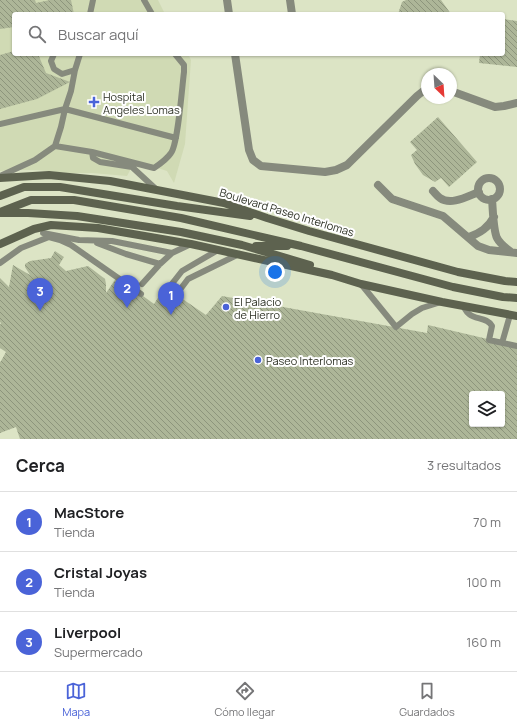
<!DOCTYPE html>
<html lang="es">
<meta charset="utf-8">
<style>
:root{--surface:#fff;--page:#f6f6f6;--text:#202124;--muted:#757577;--line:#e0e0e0;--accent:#4a63d8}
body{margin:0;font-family:Manrope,sans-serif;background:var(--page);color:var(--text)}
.controls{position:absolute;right:12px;bottom:12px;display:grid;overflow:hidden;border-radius:4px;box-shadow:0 1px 3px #0004}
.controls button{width:36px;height:36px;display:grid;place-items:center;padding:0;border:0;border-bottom:1px solid var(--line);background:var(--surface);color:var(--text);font:20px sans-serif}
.compass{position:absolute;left:421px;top:68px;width:36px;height:36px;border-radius:50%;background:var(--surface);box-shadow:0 1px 3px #0004;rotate:155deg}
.you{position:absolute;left:275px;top:272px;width:14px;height:14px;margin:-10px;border:3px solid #fff;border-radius:50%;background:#1a73e8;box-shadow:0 0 0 6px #1a73e833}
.badge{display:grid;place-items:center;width:26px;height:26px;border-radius:50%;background:var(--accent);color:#fff;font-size:13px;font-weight:700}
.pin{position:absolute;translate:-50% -33px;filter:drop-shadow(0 1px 2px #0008)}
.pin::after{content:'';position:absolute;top:21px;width:14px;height:12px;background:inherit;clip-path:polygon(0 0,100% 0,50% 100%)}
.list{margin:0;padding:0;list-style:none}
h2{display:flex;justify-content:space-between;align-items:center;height:52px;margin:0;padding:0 16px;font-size:17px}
h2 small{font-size:13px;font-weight:400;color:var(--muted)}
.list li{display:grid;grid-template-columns:26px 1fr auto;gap:12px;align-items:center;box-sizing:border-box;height:60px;padding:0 16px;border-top:1px solid var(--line)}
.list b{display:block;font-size:15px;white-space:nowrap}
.list p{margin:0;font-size:13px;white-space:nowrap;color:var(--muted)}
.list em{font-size:13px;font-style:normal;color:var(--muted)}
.icon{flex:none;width:22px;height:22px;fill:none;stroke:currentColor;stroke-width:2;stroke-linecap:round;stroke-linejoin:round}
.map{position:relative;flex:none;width:517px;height:439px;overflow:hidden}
.search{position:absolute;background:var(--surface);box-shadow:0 1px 3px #0004;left:12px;right:12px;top:12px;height:44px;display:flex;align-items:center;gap:10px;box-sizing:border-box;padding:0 14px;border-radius:4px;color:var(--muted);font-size:15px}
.sheet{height:232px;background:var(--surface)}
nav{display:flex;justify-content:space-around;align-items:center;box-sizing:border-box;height:56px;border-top:1px solid var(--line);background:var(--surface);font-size:11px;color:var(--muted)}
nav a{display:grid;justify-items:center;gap:2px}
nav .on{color:var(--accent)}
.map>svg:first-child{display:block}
</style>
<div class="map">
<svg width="517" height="439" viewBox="0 0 517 439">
<defs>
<pattern id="building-back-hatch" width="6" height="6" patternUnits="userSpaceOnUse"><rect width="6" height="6" fill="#adb698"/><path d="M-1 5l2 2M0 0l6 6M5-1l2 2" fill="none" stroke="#8d957c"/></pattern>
</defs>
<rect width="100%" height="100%" fill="#dce4c5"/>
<path fill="#d0dab4" d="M0,0H158L165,14H14V54H188L191,60L185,144L174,183L167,171L135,161L127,176L92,173H68L37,170H12L0,171Z"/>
<path fill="url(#building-back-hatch)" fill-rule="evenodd" d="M0,0H35L36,3L50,0H71L74,14H14V27L0,29Z
M406,0H441L451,14H398L402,2Z
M503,19L517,21V67L479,63L480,54H503Z
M14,51V54H38L46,73L70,82L37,99L0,109V55Z
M438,117L477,162L449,187L441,178L435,182L423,175L415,164L411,155L417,150L410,142Z
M55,251L64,257L59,265L66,271L88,266L105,279L106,284V293L117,277L154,304L165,287L206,315L222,296L427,333L428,325L517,346V439H20L16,427L0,433V362L1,361L6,352L0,348V325L1,323L0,322V278L9,287L13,265L30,275L25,267V264L30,261L51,258ZM472,394H502V424H472Z"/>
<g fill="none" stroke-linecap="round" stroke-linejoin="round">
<path stroke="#868a7d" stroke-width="6" d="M144,0L152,14
M90,14L93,0
M54,54L51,61L54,69L62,74L75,70
M0,124L65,109L176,138
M55,146L92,152L154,168C160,164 167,159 171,153C178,144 182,87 184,72V65L175,54
M92,152L93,158L100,162L132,167L157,190
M0,176L35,160L55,146L61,127L65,109L71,91L75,70L80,54
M43,233L79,240L112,241L172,253
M97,243L126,254L160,264
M0,263L21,248L49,237L60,240L71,245L141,294
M142,284L160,264L172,253L191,244
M361,284L396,327L412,314L422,308L441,302
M171,285L182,271L218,250
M179,291L188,279L239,254
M463,306C465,308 466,312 469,314C476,320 487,317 492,326L489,340L517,346
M502,343L510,315"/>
<path stroke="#868a7d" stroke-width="8" d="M227,0L229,14
M290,0L292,14
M235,54L249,150L253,160L261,166L325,172L336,170L347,165L417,96L427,88
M451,91L495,107L504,106L517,103
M478 189a11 11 0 1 1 22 0a11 11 0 1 1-22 0Z
M378,185L392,199L443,216L478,246L489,250L517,253
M433,191C435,193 437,196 440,198C451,206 468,196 479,192
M492,199C493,210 493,229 497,238C500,244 506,248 511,252
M469,237C480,233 488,228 494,217"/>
<path stroke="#5d624f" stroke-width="8" d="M0,178L49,175L110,181L224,203L267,218L309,231L458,272L505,281L517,282
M0,196L24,187H60L177,206L250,216
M0,212L31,200H74L181,218L301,246L453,287L503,297L517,298
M1,213H28L77,216L181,232L242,245L310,265
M0,244L34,229L51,225L98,228L191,244L332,275L361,284L442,302L517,316
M256,246H287"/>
</g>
<g fill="#4a63d8" stroke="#fff" stroke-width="1.5">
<path d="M92 96h4v4h4v4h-4v4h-4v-4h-4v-4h4z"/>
<circle cx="226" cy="307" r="4"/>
<circle cx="258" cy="360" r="4"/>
</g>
<g text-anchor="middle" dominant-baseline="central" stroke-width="4" stroke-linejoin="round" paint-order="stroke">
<g font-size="11" fill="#2d3125" stroke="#fff" text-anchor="start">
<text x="103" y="96">Hospital<tspan x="103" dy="13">Angeles Lomas</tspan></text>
<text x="234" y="301">El Palacio<tspan x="234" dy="13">de Hierro</tspan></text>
<text x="266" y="360">Paseo Interlomas</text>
</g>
<g font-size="11" fill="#2d3125" stroke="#fff">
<text transform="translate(287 212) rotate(17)">Boulevard Paseo Interlomas</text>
</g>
</g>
</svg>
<div class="controls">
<button><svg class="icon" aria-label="layers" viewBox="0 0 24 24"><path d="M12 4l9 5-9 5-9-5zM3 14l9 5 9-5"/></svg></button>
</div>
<svg class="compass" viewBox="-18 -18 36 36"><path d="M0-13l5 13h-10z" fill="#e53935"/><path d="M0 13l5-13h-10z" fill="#757577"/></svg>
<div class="you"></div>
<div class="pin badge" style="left:171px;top:315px">1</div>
<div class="pin badge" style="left:127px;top:308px">2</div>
<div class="pin badge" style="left:40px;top:311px">3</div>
<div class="search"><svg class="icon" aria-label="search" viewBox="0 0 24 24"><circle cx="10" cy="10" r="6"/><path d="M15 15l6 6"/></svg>Buscar aquí</div>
</div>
<section class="sheet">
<h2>Cerca<small>3 resultados</small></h2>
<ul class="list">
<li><span class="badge">1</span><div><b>MacStore</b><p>Tienda</p></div><em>70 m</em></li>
<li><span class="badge">2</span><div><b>Cristal Joyas</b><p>Tienda</p></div><em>100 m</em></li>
<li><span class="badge">3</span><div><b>Liverpool</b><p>Supermercado</p></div><em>160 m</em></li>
</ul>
</section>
<nav>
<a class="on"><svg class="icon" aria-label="map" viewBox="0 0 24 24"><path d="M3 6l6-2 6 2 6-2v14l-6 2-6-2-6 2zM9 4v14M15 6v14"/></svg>Mapa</a>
<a><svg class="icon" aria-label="directions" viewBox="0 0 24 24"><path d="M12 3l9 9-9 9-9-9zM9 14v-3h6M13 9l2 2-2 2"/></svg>Cómo llegar</a>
<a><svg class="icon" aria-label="saved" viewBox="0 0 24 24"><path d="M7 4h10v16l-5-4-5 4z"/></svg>Guardados</a>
</nav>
